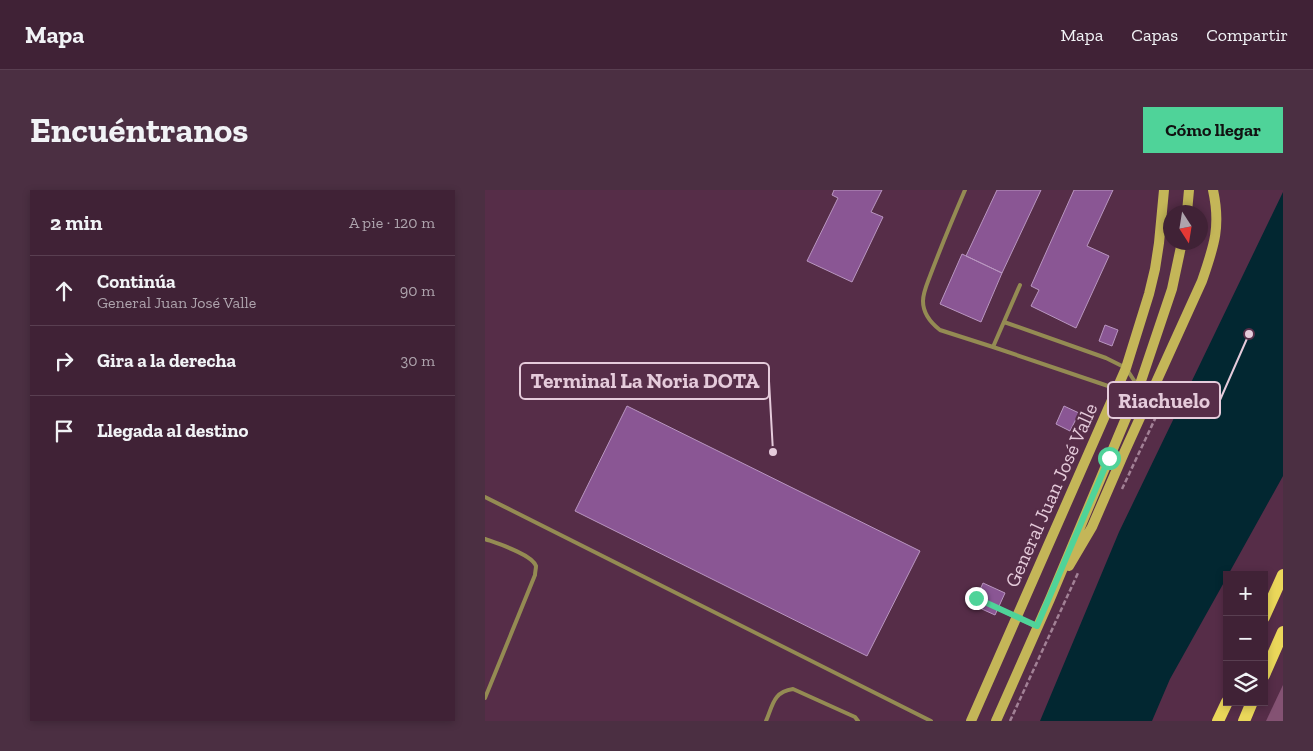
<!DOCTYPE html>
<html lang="es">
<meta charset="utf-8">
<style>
:root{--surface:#402236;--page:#4b2f42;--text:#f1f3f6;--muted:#aea4ad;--line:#593f51;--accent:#4fd399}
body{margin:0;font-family:"Zilla Slab",serif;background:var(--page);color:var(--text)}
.controls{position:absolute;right:15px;bottom:15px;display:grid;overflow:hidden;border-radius:0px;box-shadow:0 2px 8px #0003}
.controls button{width:45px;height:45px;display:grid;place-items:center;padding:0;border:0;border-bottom:1px solid var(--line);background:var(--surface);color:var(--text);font:25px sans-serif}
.compass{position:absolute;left:678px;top:15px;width:45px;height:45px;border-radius:50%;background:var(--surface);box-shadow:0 2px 8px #0003;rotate:168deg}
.stop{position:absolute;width:15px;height:15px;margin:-11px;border:4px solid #4fd399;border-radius:50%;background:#fff}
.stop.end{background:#4fd399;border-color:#fff;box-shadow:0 1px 5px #0008}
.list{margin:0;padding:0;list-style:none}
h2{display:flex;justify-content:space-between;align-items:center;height:65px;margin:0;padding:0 20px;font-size:21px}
h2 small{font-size:16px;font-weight:400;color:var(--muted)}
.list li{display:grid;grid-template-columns:32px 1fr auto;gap:15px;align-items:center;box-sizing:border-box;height:70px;padding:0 20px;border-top:1px solid var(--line)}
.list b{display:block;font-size:19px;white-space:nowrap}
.list p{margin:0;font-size:16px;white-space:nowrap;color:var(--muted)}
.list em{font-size:16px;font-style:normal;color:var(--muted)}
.icon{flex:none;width:28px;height:28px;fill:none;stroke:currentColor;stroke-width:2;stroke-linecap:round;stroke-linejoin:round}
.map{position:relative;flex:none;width:798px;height:531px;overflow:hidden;border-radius:0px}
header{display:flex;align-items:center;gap:30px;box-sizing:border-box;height:70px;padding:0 25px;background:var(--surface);border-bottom:1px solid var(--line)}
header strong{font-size:24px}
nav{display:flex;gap:28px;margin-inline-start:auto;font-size:18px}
.intro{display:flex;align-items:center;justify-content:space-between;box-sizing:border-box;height:120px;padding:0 30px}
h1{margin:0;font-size:35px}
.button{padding:12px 22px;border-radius:0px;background:var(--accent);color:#111;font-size:18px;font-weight:700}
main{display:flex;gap:30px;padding:0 30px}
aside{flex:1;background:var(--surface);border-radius:0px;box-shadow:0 2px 8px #0003}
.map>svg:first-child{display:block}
</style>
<header>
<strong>Mapa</strong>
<nav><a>Mapa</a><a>Capas</a><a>Compartir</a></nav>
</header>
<div class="intro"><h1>Encuéntranos</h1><a class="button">Cómo llegar</a></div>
<main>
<aside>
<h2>2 min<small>A pie · 120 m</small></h2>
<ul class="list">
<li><svg class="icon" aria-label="ahead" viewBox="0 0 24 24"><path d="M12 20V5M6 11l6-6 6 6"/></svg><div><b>Continúa</b><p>General Juan José Valle</p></div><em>90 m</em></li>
<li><svg class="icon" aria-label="right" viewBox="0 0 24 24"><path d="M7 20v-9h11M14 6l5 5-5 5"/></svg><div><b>Gira a la derecha</b></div><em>30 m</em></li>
<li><svg class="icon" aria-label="arrive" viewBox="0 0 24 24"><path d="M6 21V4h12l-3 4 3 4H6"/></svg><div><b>Llegada al destino</b></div></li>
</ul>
</aside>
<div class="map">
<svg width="798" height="531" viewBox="0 0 798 531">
<rect width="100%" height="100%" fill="#562d48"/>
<path fill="#845273" d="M798,495V531H781Z"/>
<path fill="#022731" d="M798,2V286L743,385H742V387L685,489L667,531H555L634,342Z"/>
<path fill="#8a5694" stroke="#b996c0" d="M349,0H397L386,22L398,27L367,92L322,71L353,8L347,5Z
M512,0H556L517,83L481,66Z
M589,0H628L602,56L624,66L591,138L546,116L554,100L546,96Z
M477,64L517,83L496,132L455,114Z
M620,135L633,140L627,156L614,151Z
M142,216L435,361L382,466L90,321Z
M579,216L594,223L585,241L571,234Z
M498,393L520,403L510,425L488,415Z"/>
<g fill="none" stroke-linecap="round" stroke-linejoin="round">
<path stroke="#a28196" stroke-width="2.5" stroke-dasharray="5 2.5" stroke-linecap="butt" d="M637,299L677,214
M525,531L593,383"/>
<path stroke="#948b53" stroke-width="4" d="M480,0C468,28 456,57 445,86C442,94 438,103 438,111C438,123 446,133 455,140L508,157L632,199L651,197
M519,132L621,168L641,178L652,195
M508,157L535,95
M0,307L446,531
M0,349C11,353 47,364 51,376C51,379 50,382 50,385L0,508
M491,408L552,437
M281,531C288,515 288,502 308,499L370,527L373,531"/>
<path stroke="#c4b658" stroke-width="10" d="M702,22L704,0
M584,376L607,337L639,263L717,91C729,56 736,37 728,0
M486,531L641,178L664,104L670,79L674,53L679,0
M511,531L565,409L654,197L687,99L697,52"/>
<path stroke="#ead75a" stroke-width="12" d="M779,427L798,385
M779,485L798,442
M733,531L742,512
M759,531L767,512"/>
</g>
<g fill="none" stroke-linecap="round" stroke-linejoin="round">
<path stroke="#4fd399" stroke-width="6" d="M491,408L552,436L624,268"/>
</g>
<g text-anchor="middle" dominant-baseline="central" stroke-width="4.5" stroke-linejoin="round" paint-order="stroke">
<g font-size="20" fill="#e5cbdb" stroke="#562d48">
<text transform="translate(566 305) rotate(-66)">General Juan José Valle</text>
</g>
</g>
<path fill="none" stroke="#e5cbdb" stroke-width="2" d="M288 262L284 191M764 144L735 210"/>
<g fill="#e5cbdb" stroke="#562d48" stroke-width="2">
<circle cx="288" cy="262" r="5"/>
<circle cx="764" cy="144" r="5"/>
</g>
<g fill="#562d48" stroke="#e5cbdb" stroke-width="2">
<rect x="35" y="173" width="249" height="36" rx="5"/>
<rect x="623" y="192" width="112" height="36" rx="5"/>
</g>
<g font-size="21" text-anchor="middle" font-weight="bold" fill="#e5cbdb">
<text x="160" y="198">Terminal La Noria DOTA</text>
<text x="679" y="218">Riachuelo</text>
</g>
</svg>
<div class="controls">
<button>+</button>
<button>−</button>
<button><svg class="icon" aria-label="layers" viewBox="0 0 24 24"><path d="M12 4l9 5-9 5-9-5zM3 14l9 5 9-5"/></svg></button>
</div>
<svg class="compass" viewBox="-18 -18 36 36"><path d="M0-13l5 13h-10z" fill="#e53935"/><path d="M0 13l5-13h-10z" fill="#aea4ad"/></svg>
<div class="stop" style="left:624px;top:268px"></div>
<div class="stop end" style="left:491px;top:408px"></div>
</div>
</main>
